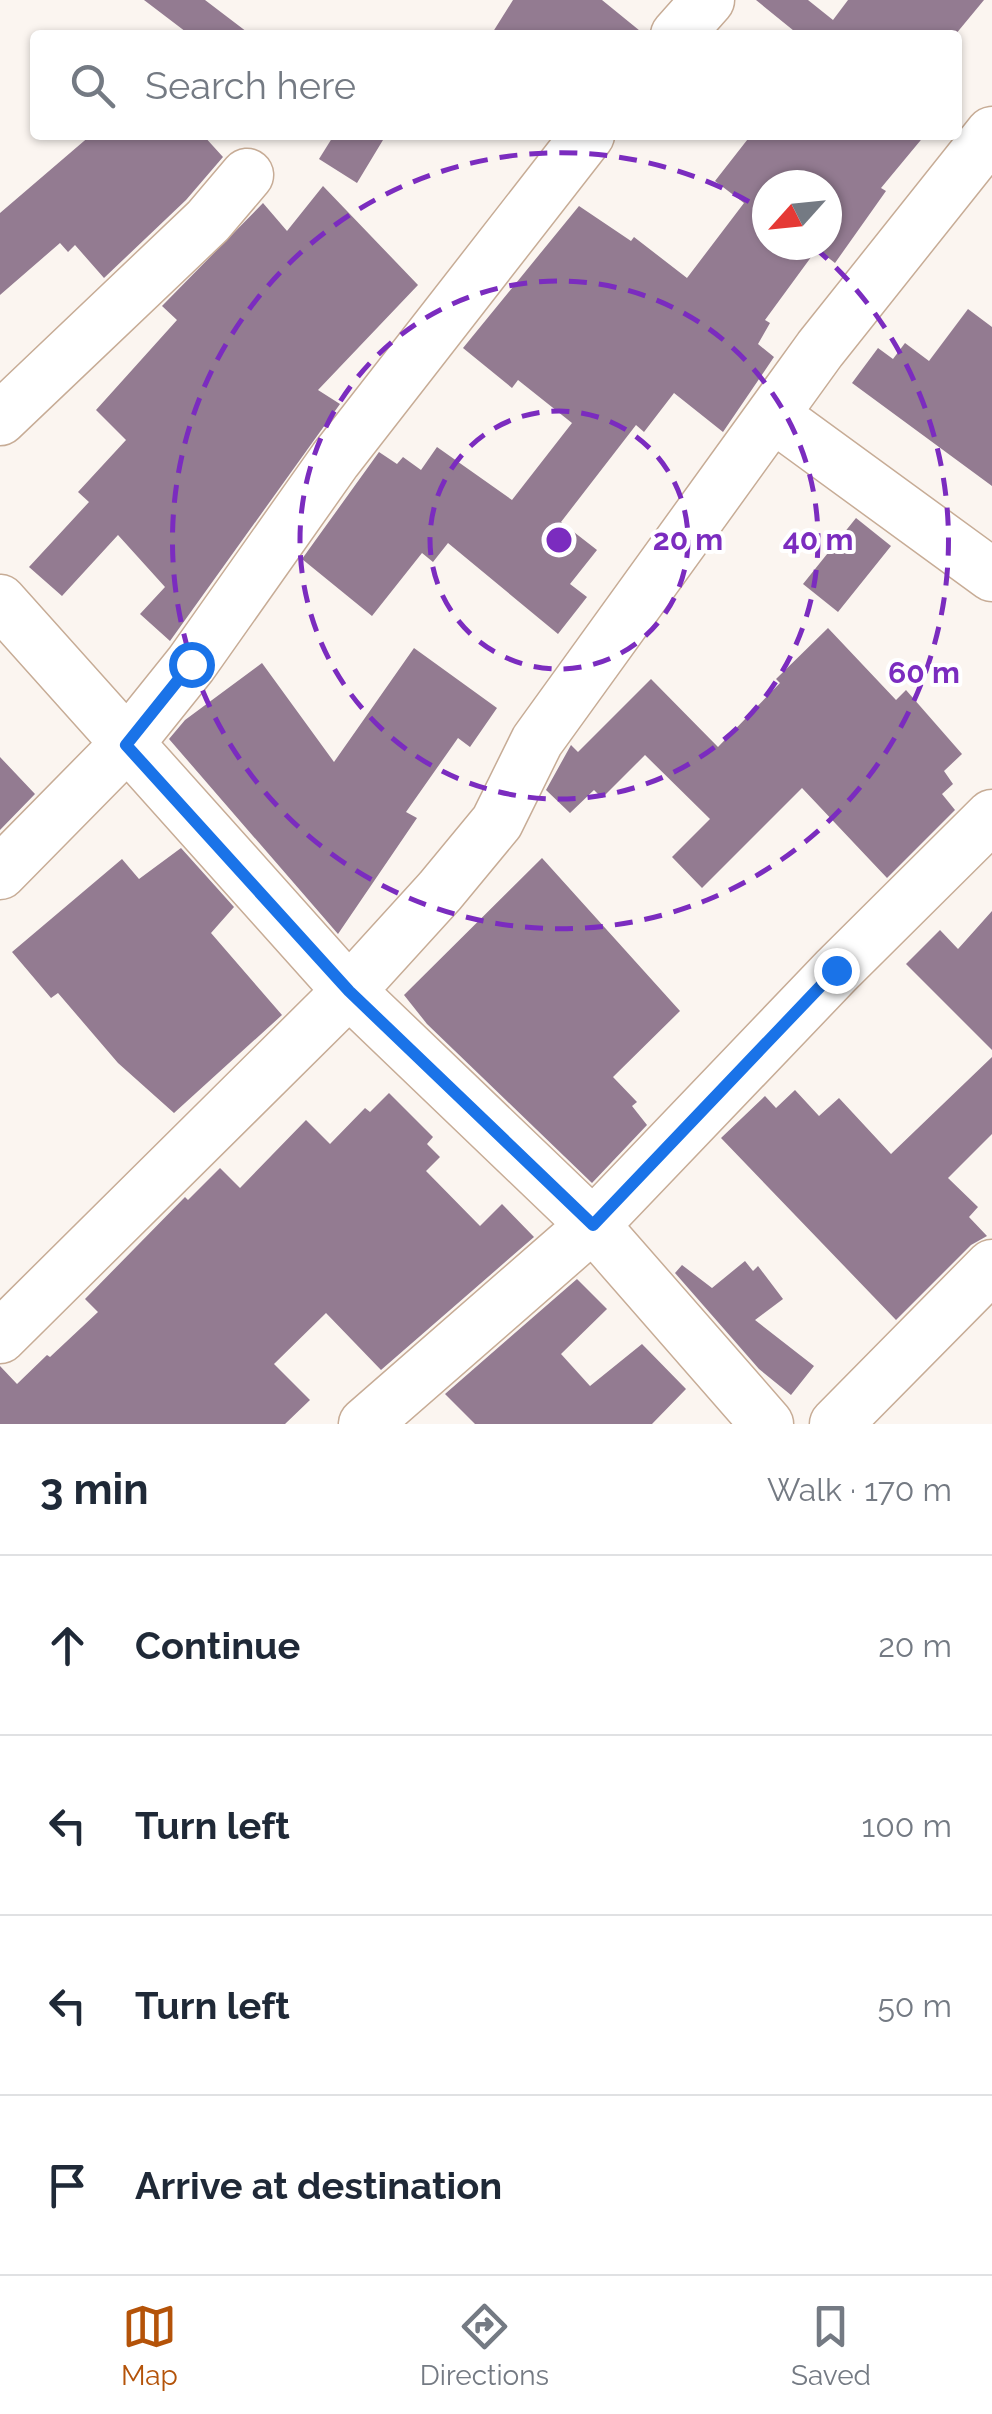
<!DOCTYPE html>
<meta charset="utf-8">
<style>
:root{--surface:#fff;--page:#f6f6f7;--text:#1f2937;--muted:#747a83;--line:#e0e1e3;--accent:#b45309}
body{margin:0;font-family:Raleway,sans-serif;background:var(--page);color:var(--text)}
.compass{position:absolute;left:752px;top:170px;width:90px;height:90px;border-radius:50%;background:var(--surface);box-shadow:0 2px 8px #0004;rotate:243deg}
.stop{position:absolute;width:30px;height:30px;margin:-22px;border:8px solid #1a73e8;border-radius:50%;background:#fff}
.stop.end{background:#1a73e8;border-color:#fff;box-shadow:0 2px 10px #0008}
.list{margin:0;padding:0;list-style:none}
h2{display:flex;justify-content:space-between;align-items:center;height:130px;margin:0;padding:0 40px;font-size:42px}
h2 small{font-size:32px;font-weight:400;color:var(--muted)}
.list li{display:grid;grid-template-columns:65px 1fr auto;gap:30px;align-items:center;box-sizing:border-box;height:180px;padding:0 40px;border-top:2px solid var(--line)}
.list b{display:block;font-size:38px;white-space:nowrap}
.list em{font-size:32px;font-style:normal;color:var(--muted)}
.icon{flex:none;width:55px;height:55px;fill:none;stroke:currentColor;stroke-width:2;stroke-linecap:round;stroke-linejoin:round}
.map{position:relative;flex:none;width:992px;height:1424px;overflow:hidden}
.search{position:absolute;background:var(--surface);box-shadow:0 2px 8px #0004;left:30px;right:30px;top:30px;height:110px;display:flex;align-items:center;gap:25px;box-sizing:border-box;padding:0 35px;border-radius:10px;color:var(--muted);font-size:38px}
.sheet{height:850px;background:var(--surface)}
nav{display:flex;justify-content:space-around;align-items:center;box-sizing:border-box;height:140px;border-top:2px solid var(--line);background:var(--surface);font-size:28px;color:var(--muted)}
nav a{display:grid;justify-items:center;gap:5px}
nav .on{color:var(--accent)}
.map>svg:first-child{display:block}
</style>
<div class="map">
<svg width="992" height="1424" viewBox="0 0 992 1424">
<rect width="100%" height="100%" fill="#fbf5f0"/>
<path fill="#937b91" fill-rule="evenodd" d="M144,0H205L251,35H190Z
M513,0H602L645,35H491Z
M756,0H808L833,20L848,0H984L955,35H799Z
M91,135H203L223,157L186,200L104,278L75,245L68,252L60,243L0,295V213Z
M334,135H386L357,183L319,159Z
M751,135H925L881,188L886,191L835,263L817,249L765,320L770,323L758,344L774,357L723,432L674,393L644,432L636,425L561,522L597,550L570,584L587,597L558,634L448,543L433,562L422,553L372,616L302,559L379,452L397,464L403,457L421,470L437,447L512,500L572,423L518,380L512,388L463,348L579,206L631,241L634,237L687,278L744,203L715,181ZM767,185H827V245H767Z
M323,186L418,285L318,390L340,404L170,641L140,614L165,587L118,535L62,596L29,567L89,502L78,492L126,440L96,410L177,320L162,306L263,203L287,231Z
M968,309L992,327V486L852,383L878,348L893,359L905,343L929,361Z
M856,518L891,546L838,612L803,584Z
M828,628L896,700L906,690L962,754L944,771L953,784L942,794L955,810L887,878L802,788L702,888L672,857L710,819L645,755L602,798L594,790L570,813L546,790L571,745L578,752L651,679L718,747L780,683L776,679Z
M414,648L497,708L470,747L458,738L406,812L417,818L338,934L169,739L185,720L262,663L334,762Z
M0,757L35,794L0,830Z
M181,848L234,907L211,933L282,1015L174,1113L118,1063L58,993L51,998L12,952L122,859L139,879Z
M542,858L680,1011L613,1077L637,1102L632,1106L647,1125L592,1183L427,1024L404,995Z
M992,911V1050L906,964L940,930L958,949Z
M992,1057V1134L948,1178L978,1207L969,1217L987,1236L971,1245L896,1320L721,1138L765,1096L776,1108L795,1090L819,1116L839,1098L891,1154Z
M389,1093L433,1137L427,1144L440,1157L426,1171L480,1226L502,1204L534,1237L381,1370L326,1313L274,1364L310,1400L285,1424H0V1366L17,1384L47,1355L50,1357L98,1312L85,1299L185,1197L188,1200L220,1168L240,1188L306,1120L330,1144L365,1108L370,1112Z
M745,1261L753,1271L758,1266L783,1299L755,1320L814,1366L791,1395L759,1369L675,1273L682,1265L712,1288Z
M577,1279L607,1309L561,1354L590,1386L642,1344L686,1389L652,1424H475L445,1394Z"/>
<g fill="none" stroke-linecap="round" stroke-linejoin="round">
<g stroke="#c7ac96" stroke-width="55">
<path id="minor" d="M677,35L708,0
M774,416L992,575
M0,419L208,221L247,175
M0,601L349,991L593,1225L767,1424
M0,873L126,745L191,664L335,460L588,135
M0,1337L349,991L440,891L497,822L537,741L820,349L992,133
M365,1424L593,1225L836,971L992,816
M836,1424L992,1266"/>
</g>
<use href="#minor" stroke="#fff" stroke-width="52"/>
</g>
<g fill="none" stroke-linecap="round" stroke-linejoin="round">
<path stroke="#1a73e8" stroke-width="12" d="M191,664L126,745L349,991L593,1225L836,970"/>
</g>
<g fill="none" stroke="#7b2cbf" stroke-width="5" stroke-dasharray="18 12">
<circle cx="559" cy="540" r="129"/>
<circle cx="559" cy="540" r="259"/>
<path d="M814 247A388 388 0 1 1 765 211"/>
</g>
<circle cx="559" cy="540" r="15" fill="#7b2cbf" stroke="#fff" stroke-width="5"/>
<g font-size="30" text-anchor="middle" font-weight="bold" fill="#7b2cbf" stroke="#fff" stroke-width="8" stroke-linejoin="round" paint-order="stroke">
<text x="688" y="550">20 m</text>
<text x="818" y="550">40 m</text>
<text x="924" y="683">60 m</text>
</g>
</svg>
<svg class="compass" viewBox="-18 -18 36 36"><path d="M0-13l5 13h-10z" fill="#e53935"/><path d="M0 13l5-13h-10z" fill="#747a83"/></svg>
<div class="stop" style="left:191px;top:664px"></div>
<div class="stop end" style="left:836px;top:970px"></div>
<div class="search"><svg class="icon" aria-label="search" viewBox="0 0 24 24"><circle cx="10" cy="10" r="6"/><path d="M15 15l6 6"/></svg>Search here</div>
</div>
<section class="sheet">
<h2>3 min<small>Walk · 170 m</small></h2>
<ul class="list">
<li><svg class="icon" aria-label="ahead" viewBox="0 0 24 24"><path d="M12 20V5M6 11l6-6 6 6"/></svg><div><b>Continue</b></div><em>20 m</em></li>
<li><svg class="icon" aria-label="left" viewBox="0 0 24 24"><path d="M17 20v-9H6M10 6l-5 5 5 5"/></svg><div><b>Turn left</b></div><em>100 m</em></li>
<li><svg class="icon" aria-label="left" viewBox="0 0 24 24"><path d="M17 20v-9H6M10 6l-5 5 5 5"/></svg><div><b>Turn left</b></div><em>50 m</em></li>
<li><svg class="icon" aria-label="arrive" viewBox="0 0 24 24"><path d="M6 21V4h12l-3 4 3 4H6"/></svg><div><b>Arrive at destination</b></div></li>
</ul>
</section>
<nav>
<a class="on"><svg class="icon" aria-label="map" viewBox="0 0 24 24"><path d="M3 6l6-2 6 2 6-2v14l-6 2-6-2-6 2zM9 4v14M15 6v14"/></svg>Map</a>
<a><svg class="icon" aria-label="directions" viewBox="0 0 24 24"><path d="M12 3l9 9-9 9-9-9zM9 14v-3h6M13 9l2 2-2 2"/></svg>Directions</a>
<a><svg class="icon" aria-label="saved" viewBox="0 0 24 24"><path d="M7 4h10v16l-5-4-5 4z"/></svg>Saved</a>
</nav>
